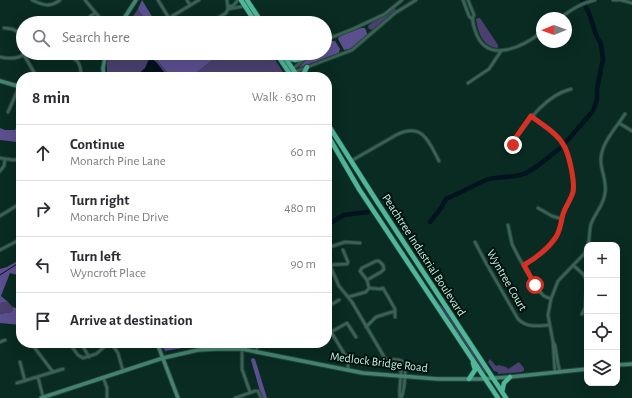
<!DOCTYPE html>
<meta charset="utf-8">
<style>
:root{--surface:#fff;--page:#f2f2f3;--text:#2b2b33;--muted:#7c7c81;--line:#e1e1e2}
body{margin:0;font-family:"Alegreya Sans",sans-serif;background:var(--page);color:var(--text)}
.controls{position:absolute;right:12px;bottom:12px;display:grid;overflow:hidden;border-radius:8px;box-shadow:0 4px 16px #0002}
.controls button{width:36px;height:36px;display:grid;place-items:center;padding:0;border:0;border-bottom:1px solid var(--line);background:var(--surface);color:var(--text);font:20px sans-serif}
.compass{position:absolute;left:536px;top:12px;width:36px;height:36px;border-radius:50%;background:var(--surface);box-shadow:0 4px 16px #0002;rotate:269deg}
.stop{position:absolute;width:12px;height:12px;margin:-9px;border:3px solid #d93025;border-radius:50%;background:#fff}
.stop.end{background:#d93025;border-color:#fff;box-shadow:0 1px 4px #0008}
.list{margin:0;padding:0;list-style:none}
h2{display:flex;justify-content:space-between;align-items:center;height:52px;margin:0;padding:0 16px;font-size:17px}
h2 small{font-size:13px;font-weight:400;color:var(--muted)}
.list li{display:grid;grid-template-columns:26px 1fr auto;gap:12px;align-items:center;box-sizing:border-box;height:56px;padding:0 16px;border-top:1px solid var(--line)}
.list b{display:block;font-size:15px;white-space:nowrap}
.list p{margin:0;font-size:13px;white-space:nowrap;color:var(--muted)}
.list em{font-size:13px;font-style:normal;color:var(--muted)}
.icon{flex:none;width:22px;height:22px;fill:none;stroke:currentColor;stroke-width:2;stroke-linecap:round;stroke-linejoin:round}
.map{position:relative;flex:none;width:632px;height:398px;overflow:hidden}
.search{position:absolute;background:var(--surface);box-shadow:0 4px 16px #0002;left:16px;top:16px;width:316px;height:44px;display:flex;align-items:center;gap:10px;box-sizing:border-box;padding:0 14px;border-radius:22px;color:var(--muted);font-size:15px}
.panel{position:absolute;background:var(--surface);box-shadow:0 4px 16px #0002;left:16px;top:72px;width:316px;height:276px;border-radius:16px}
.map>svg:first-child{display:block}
</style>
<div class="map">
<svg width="632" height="398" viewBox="0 0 632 398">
<rect width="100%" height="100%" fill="#092b21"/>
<path fill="#4a4170" d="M395,8L397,11L374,30L369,29L368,26L370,24Z
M138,9L147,23H128Z
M478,18H480L498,45V47L497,48C482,46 478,32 476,19Z
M109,53H151L171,77H107V63Z
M221,53H271L286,77H180L181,73H196Z
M433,296L454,321L487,372L486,373L483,372L432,297Z
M8,302L13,307L12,312L0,314V303Z
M490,359L496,366L499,365L506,367L508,369L519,362L524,368V371L521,372L498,374V372L494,371L488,362Z"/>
<path fill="#5c4f90" d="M142,0L156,23H147L138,9Z
M361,28H365L368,36L353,48L344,50L338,39L339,36Z
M333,41H335L340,49L339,53L298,68L312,53H325V43Z
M151,53H174L178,57L184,53H221L196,73H181L180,77H171Z
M19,124H21V140L17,142L0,140V128L5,130H15Z
M21,259V276L10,273L1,296L8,302L0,303V269L7,267Z
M13,307L21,310V325L0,323V314L12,312Z
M161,343H206V344L165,351Z
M252,358L255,359L267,398H262L251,360Z"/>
<path fill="#00131f" d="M150,57L157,63L168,77H135L145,68Z"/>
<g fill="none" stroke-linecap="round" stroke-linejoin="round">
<path stroke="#00131f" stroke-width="1" d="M0,275L17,264"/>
<path stroke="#00131f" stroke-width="4.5" d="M566,142L593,111L597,99V89L603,59L601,44L596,35L589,13L582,0
M430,222L441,208L446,199C461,193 475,184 489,179C501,176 516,178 526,173C538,167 548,157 559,149
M327,225L344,215L368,212"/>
<g stroke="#23463c" stroke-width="4.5">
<path id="street" d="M32,0C42,5 50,8 60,0
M85,0L104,23
M158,0L172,23
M187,0L190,5
M463,0L469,16L472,19
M468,0L474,15C471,21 474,27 476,33C488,65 524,46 542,32
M613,0H622
M621,0L632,3
M228,6H233L238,0
M228,9L245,6
M169,18L199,0
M560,18C571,10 581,3 595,0
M84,23L85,20L95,13
M93,23L100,19
M210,23L226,13L228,9L227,0
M4,28L12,29L23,34
M325,40L353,29L385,14L402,0
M63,53C77,60 81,60 81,77
M24,55L35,74
M0,57C9,59 19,59 26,53
M295,67L302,61L309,53
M297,71L352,50L395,13L416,0
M468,83L489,69L501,51
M8,112L19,87
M619,123L632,131
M513,145L514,140C529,120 545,96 571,89
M0,158L13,160L21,159
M351,161L398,134C423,123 429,142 439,161
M0,171L4,166L5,159
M327,197L329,210H327
M538,208L552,216L562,219
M0,216L21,203
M508,225L512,244L519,258L539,291L544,296L551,299
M475,242L486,263L518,319C527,328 538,326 550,325
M588,245C590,238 589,231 591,224C595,213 604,205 605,193C607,183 602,173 601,163C599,145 616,128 625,114
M327,248L331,268L339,286L352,302L386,360C390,360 397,358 402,361C408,365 404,392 401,398
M327,248L345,242L360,243
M0,250L21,239
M376,261H379L383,265L384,269L381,272L367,280L360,271L362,268Z
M327,265L347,264L348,262L343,250
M524,265C536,258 548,249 556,237C561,230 561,220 564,211C567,205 571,199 573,192C575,181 569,153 563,144C556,132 542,125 531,116
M573,265L584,275L587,282
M367,280L369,288
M21,293L19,294L18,298L21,300
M348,297L366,292L369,288L380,289L383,288L395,309V317
M327,307L339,300
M582,314L585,308L587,282
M327,325L348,360V370
M366,327L376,317L395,311
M331,332L347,323L356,337
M0,342L5,340
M31,343L53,372
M69,343L78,355L83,358L96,354L109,343
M81,343L89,357
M111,343L118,353L123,371
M217,343V349
M553,343L555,373
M242,349V369L250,392
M256,352L258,343
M348,360L371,362
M398,360C404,371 398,386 400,398
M20,362L25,381
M560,372L558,364L555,345L553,342L548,315L551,299L558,281L584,254L587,248
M38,377L43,397
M103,377L107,388V398
M17,383L63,369
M235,398L255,391H258L261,398"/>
</g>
<g stroke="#23463c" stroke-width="5.5">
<path id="secondary" d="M121,23L136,0
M104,77L103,68L106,53
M0,81L21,87
M157,343L178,398
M617,365L632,364
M41,398L163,358L198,350L217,349H242L363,373L438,379H481L510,377L587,369"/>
</g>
<g stroke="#23463c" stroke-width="6">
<path id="highway" d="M241,0L256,23
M247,0L262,23
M276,53L292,77
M282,53L298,77
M285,57L295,60L305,58
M302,77L307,67
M327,123L376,200L506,398
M327,134L359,189L498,398
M469,379L475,370L473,363
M502,392L504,383L510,377"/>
</g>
<use href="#street" stroke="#3c6155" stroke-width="2.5"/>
<use href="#secondary" stroke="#458370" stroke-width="3.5"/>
<use href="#highway" stroke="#4fb698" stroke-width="4.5"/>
</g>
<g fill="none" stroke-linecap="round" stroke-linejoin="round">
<path stroke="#d93025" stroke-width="5" d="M513,145L514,140L531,116C542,125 556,132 563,144C569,153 575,181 573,192C571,199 566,206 563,214C561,222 560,231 556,237C548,249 536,258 524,265L535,285"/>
</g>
<g text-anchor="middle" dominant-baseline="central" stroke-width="4" stroke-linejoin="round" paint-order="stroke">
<g font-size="12" fill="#c1efdf" stroke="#00120c">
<text transform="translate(424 255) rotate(57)">Peachtree Industrial Boulevard</text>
<text transform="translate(507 280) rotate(60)">Wyntree Court</text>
<text transform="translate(379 362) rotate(7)">Medlock Bridge Road</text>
</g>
</g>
</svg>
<div class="controls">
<button>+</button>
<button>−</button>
<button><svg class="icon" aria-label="locate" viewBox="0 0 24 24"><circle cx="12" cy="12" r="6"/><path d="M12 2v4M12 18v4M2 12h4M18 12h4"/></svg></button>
<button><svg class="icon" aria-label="layers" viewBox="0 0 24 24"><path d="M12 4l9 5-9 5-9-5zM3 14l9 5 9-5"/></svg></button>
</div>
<svg class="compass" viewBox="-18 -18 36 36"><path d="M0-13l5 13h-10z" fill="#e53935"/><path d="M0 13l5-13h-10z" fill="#7c7c81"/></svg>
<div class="stop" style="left:535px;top:285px"></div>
<div class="stop end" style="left:513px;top:145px"></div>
<div class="search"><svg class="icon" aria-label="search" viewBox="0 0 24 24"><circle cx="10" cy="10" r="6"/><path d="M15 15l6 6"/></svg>Search here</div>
<section class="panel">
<h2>8 min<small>Walk · 630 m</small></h2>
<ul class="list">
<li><svg class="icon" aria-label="ahead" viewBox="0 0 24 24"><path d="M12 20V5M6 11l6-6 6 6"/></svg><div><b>Continue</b><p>Monarch Pine Lane</p></div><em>60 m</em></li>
<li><svg class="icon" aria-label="right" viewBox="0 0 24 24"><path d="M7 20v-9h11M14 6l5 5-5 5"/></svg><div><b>Turn right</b><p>Monarch Pine Drive</p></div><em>480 m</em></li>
<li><svg class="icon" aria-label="left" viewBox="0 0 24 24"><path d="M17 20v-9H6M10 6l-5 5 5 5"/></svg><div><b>Turn left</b><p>Wyncroft Place</p></div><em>90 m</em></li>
<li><svg class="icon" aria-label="arrive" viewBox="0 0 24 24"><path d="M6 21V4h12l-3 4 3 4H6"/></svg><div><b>Arrive at destination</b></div></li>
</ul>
</section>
</div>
